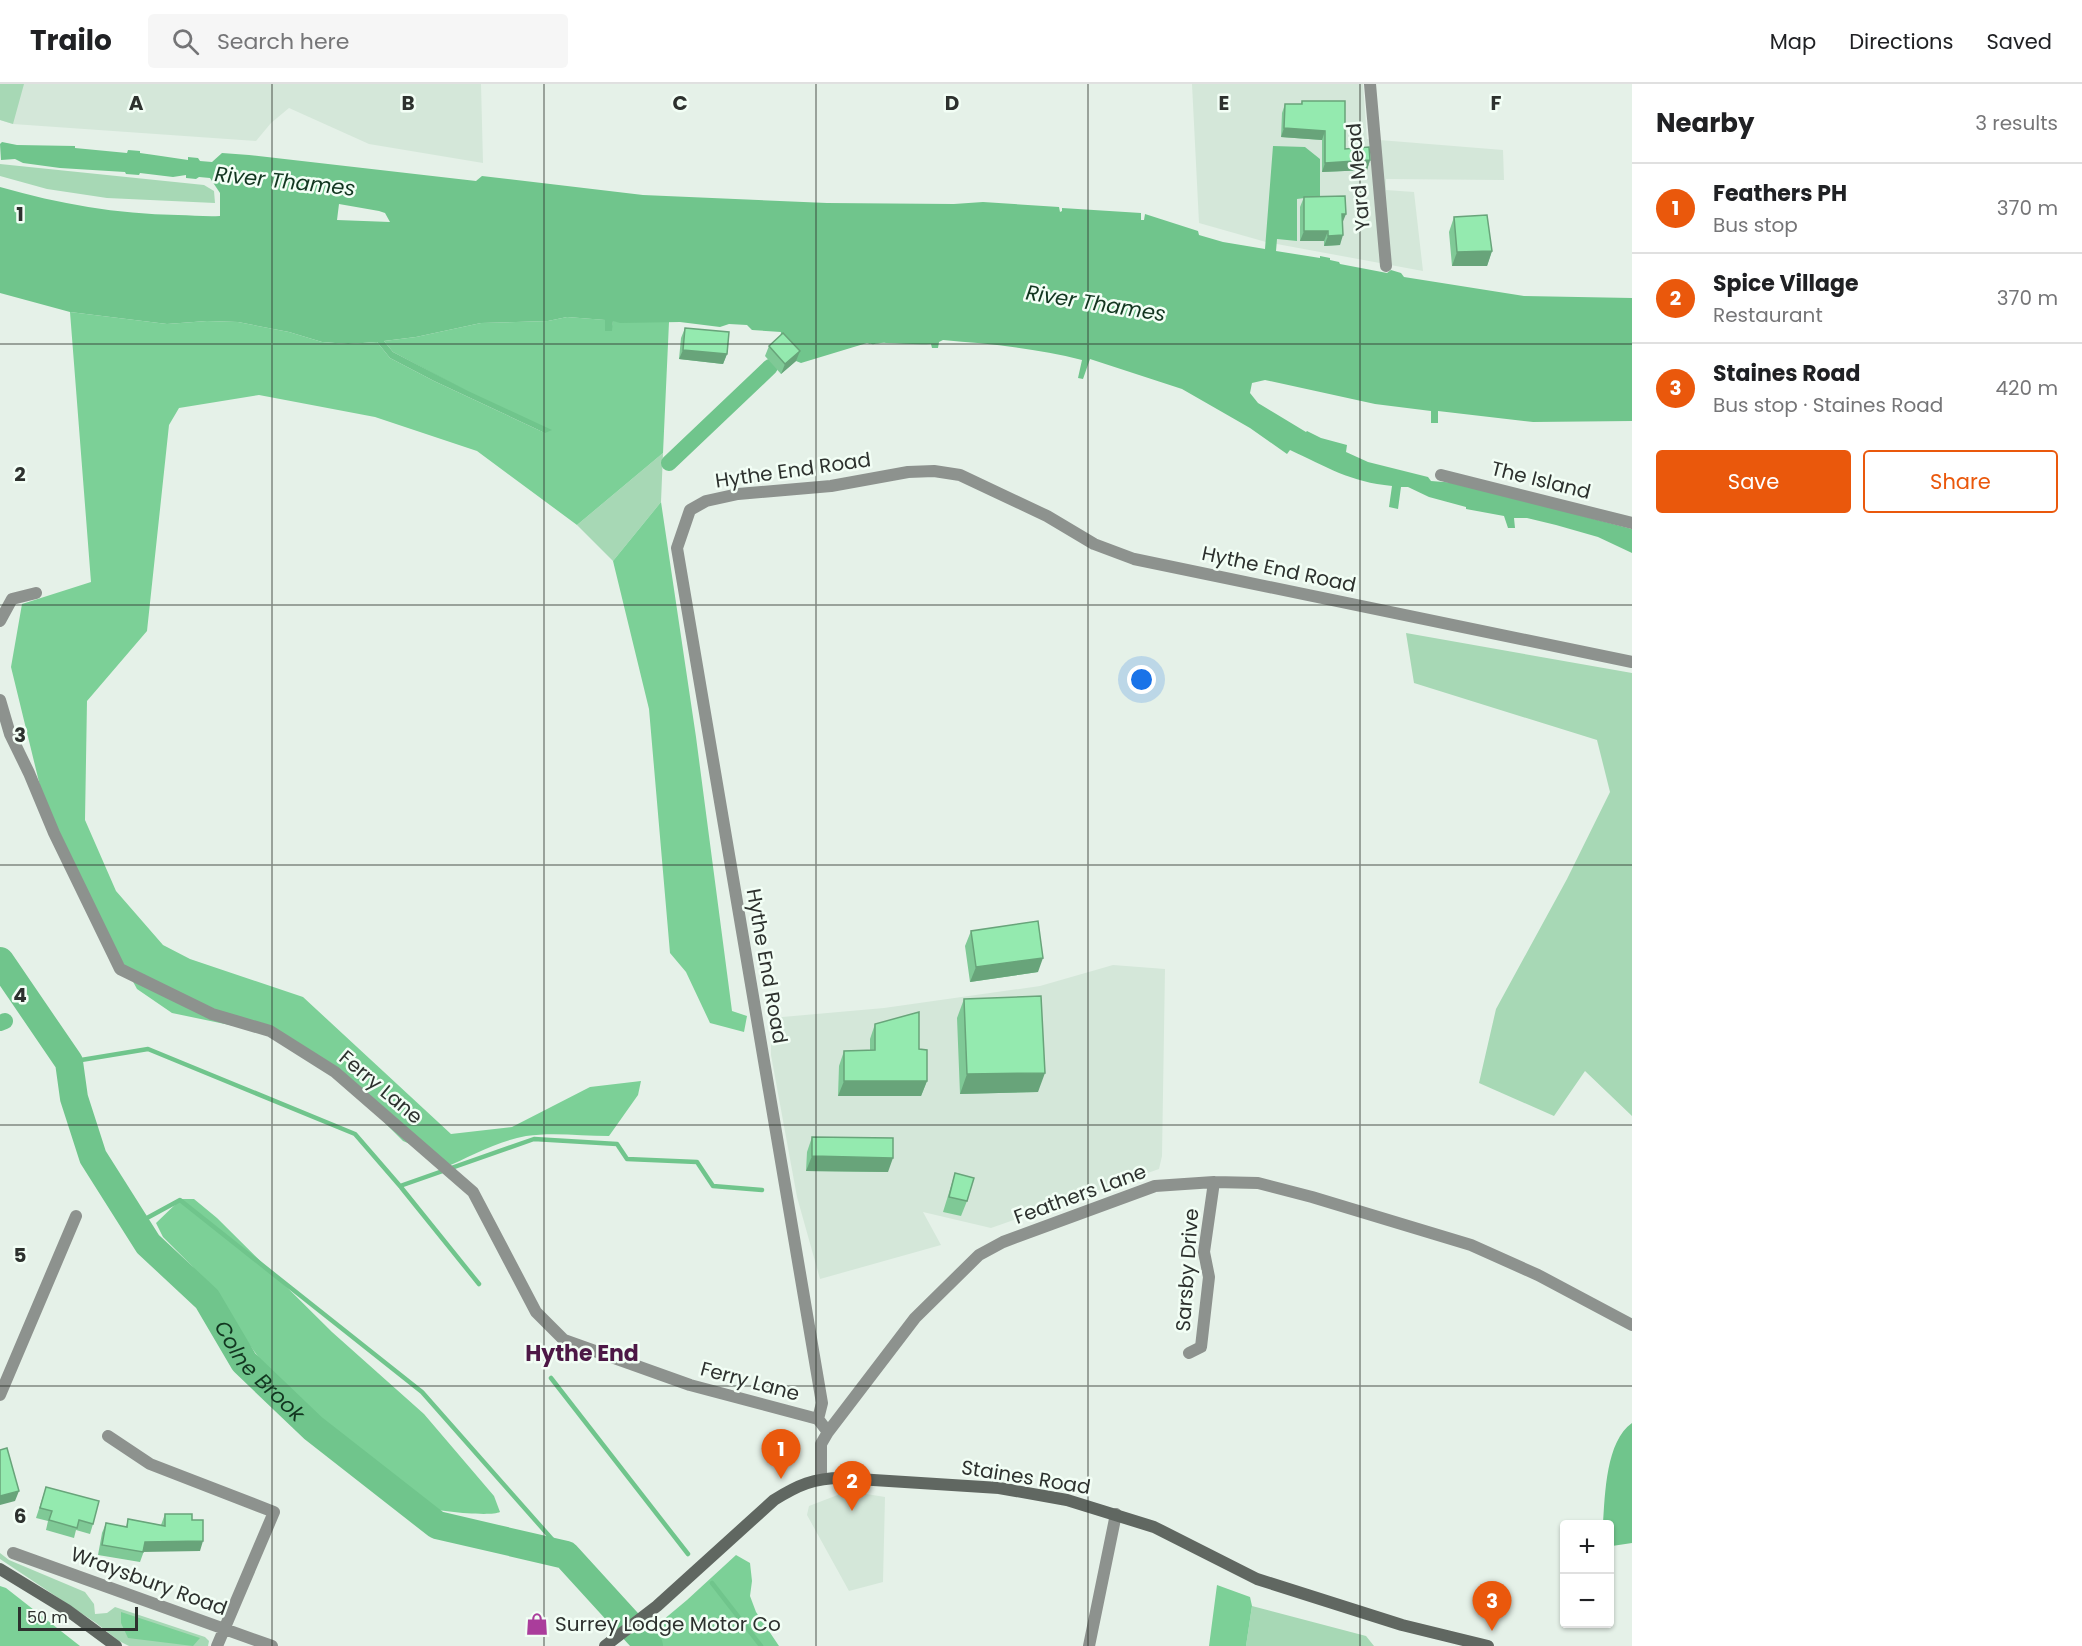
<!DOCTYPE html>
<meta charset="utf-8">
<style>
:root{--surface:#fff;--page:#f6f6f6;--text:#202124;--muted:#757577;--line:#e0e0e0;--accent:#ea580c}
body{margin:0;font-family:Poppins,sans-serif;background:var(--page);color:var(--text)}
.controls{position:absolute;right:18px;bottom:18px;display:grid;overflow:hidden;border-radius:6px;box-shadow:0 2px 4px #0004}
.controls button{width:54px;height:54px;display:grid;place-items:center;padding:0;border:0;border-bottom:2px solid var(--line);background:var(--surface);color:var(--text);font:30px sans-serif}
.scale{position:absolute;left:18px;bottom:15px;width:120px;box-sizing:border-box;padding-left:6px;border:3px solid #2d312e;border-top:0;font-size:16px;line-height:21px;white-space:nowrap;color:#2d312e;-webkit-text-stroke:4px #f2fef5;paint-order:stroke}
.you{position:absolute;left:1142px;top:596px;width:21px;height:21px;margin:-15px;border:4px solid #fff;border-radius:50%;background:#1a73e8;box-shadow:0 0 0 9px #1a73e833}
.badge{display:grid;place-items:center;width:39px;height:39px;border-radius:50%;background:var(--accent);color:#fff;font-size:20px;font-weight:700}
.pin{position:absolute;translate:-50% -50px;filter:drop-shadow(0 2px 3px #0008)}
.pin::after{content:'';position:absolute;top:32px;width:21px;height:18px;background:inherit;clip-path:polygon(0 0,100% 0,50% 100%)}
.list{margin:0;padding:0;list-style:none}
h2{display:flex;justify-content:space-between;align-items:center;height:78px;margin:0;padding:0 24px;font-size:26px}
h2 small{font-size:20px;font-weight:400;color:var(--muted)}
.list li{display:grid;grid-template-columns:39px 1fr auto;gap:18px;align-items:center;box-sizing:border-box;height:90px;padding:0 24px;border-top:2px solid var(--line)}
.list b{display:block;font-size:22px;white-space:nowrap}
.list p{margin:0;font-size:20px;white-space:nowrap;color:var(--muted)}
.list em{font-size:20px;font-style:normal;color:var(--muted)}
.actions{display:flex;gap:12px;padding:18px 24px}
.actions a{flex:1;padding:14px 0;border:2px solid var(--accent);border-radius:6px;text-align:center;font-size:21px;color:var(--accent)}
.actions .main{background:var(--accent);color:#fff}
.icon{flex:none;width:33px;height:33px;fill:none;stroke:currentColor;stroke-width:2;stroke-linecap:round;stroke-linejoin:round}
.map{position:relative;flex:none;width:1632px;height:1562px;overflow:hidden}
header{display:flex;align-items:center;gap:36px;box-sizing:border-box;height:84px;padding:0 30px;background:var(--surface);border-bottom:2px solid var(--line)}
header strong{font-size:28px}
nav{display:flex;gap:33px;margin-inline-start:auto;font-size:21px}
.search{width:420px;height:54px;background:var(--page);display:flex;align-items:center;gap:15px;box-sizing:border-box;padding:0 21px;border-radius:6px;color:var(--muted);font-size:22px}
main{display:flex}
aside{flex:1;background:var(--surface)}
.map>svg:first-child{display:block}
</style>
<header>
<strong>Trailo</strong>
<div class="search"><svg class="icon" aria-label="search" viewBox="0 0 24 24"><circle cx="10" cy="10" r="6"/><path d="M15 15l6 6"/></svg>Search here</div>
<nav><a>Map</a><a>Directions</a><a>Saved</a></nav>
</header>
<main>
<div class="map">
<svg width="1632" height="1562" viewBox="0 0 1632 1562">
<rect width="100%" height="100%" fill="#e5f1e8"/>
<path fill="#d4e7d9" d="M0,0H481L483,79L369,60L289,24L271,39L256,57L13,40L0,36Z
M1192,0H1363L1367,55L1503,66L1504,96L1386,95V106L1414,108L1423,187L1266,158L1199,139Z
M1113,881L1165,885L1162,1072L1159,1085L991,1144L923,1128L941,1161L820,1195L797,1113L771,971V934L884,924L1040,902Z
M848,1407L885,1413L883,1498L849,1507L807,1431L809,1422Z"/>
<path fill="#a7d8b5" d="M0,0H24L13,40L0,36Z
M0,80L204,101L214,107L215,119L107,114L47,105L0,92Z
M663,369L661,418L613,477L577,441Z
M1406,549L1632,589V1032L1585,987L1554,1032L1479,999L1496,925L1567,795L1610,708L1597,656L1414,599Z
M0,1469L9,1476L85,1508L94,1520L95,1530L107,1529L115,1523L205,1553L209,1557L208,1562H129L119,1557L96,1539L0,1475Z
M1252,1522L1366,1552L1374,1562H1246Z"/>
<path fill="#7cd097" d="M70,228L167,240L207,237L238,238L289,248L322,258L348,260L377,258L390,274L434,297L545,349L393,268L384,257L416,253L481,239L548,237L567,233L606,236V247H611L613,237L669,238L663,369L577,441L477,367L375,333L259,311L179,324L169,341L147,547L87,617L85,736L116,807L163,861L190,875L303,913L451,1050L512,1043L590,1003L641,997L638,1011L609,1052C582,1052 553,1048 526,1052C498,1057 469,1073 444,1084L429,1068L403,1057L345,999L268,949L172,929L137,905L66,773L40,702L11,583L22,520L91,498Z
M661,418L696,653L732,927L747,932L744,948L710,939L686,888L670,869L649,625L613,477Z
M181,1115H194L217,1134L332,1248L424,1330L494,1412L500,1428C490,1433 436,1427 424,1423C413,1419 403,1413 394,1407L286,1311L192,1182L163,1153L156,1139Z
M736,1471L750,1479L752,1497L750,1512L756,1528L779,1562H632L687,1516Z
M1217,1501L1250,1513L1252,1522L1246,1562H1209Z
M0,1502L6,1504L80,1562H0Z
M121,1528L200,1554L193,1562L128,1554L121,1539Z"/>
<path fill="#70c58c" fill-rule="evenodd" d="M2,58L17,61L75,62V64L127,69L128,66L140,67V69C157,71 172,74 188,76V73L198,74L200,77L212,78L222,69L249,71L476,97L482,92L643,111L827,119L954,120L983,118L1059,123L1060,128L1062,127V124L1141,129V136H1144L1145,130L1198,147L1199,151L1223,158L1265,165L1273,62L1305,63L1320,75V112L1297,115V157L1277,155L1276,167L1320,174V172L1330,174V176L1339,178L1340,180L1387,189L1391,186L1401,189L1404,193L1524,212L1632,214V337L1533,338L1438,327V339H1431V327L1375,320L1265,296L1252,299L1250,309L1258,319L1306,348L1307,347L1321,354L1347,361L1346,368L1368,378L1428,393L1431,397L1457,399L1632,445V469L1598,453L1556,441L1527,434H1514L1515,444H1508L1504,432L1466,425V423L1429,413L1408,403H1401L1398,425L1389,423L1392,402C1350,398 1327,383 1290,366L1287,370L1250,344L1182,305L1090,275L1083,295L1078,294L1082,276C1036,264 990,260 943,256L939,258L938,264H932L931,260C915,261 902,259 886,259C879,258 875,262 867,259L801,279L796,277L780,259L781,248L752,246L747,241L729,240L720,243L680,238L620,239L613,237L612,247H605V236L567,233L548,237L481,239L416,253L384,257L393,268L468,307L552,346L545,349L434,297L390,274L377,258L348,260L322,258L289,248L238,238L207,237L167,240L70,228L0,209V103C60,120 116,130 178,131C192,131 206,133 220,132V109L210,94L199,93L196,95L186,94V91L173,93L140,89L139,91L126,90L125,88L60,84L23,79L15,75L1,76L0,60ZM339,120L379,127L385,129L390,138L337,136Z
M1632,1339V1459L1612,1462L1610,1461V1440H1603C1605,1410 1606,1357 1632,1339Z"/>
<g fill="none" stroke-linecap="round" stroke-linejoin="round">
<path stroke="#70c58c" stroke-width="4.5" d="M69,978L148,965L355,1050L400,1102L479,1200
M400,1102L534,1055L617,1060L627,1075L697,1078L713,1102L762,1106
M136,1140L180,1116L422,1308L566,1471
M551,1294L688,1470
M712,1499L761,1562"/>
<path stroke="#70c58c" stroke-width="16" d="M669,379L770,283
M0,939L5,937"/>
<path stroke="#70c58c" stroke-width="28" id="s1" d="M0,877L69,978L74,1014L93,1073L148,1160L207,1215L244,1278L313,1344L437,1441L566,1471L649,1562"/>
<path stroke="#8d928e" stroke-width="12" d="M1370,0L1386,182
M1441,391L1632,439
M0,537L12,515L36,509
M0,616L10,650L29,689L54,749L120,885L212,930L270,947L335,988L473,1108L536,1228L564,1256L690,1301L818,1335
M1189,1269L1201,1263L1209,1193L1204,1168L1214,1098
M0,1311L76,1132
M828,1348L818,1335L822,1319L677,464L690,426L706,417L738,410L831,402L908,388L934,387L960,391L1047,432L1094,460L1134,475L1632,578
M108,1352L150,1380L274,1428L217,1562
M821,1394V1360L828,1348L915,1234L979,1171L1003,1158L1155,1102L1214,1098L1258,1099L1312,1113L1471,1161L1538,1191L1632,1241
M13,1469L272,1562
M1089,1562L1116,1430"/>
<path stroke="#606761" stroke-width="12" d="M0,1485L67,1526L116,1562
M605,1562L657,1522L774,1416C798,1401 814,1394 842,1394L999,1404L1067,1416L1154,1443L1257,1495L1402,1541L1488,1562"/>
</g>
<path fill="#7fc996" d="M1302,17L1345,65L1370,76L1367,86L1322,88V56L1281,53L1282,29L1285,20H1301Z
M1304,113L1342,139L1340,161L1324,162V157H1300V123Z
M1454,133L1492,167L1487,182H1452L1449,148Z
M685,244L727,270L723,280L679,275L681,254Z
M769,262L796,277L781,290L765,272Z
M971,847L1038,888L970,898L965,862Z
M964,915L1038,1008L960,1010L957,934Z
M875,940L919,965L927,997L921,1012H838L839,982L844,967L870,966V955Z
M812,1053L888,1088L806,1087L807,1068Z
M955,1089L967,1117L961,1132L943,1128Z
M46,1403L93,1440L90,1450L76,1446L74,1454L46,1446L48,1437L36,1434Z
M165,1430L192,1436L200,1467H144L140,1478L98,1471L102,1449L106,1439L126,1443L128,1435L161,1441Z"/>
<path fill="#68a47a" d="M1284,44L1325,47L1322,56L1281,53Z
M1370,76L1367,86L1322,88L1325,79Z
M1342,130H1346L1342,140Z
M1304,147H1328L1324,157H1300Z
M1343,151L1340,161L1324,162L1328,152Z
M1492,167L1487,182H1452L1457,168Z
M683,266L727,270L723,280L679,275Z
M800,267L796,277L781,290L785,280Z
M1043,874L1038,888L970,898L976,883Z
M1045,989L1038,1008L960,1010L967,990Z
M844,997H927L921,1012H838Z
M812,1072L893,1074L888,1088L806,1087Z
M19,1407L15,1417L0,1421V1412Z
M203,1457L200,1467L142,1468L145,1458Z"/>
<path fill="#94eaaf" stroke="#68a47a" stroke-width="1.5" d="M1302,17H1345V65L1369,63L1370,76L1325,79V47L1284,44L1285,20H1302Z
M1345,112L1346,130H1342L1343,151L1328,152V147H1304V113Z
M1487,131L1492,167L1457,168L1454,133Z
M685,244L729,248L727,270L683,266Z
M783,249L800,267L785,280L769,262Z
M1038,837L1043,874L976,883L971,847Z
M1041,912L1045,989L967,990L964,915Z
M919,928V965L927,966V997H844V967L875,966V940Z
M812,1053L893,1054V1074L812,1072Z
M955,1089L974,1094L967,1117L949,1113Z
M7,1364L19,1407L0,1412V1366Z
M46,1403L99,1417L93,1440L79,1436L77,1444L49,1436L52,1427L40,1424Z
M165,1430H192V1436H203V1457L145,1458L143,1468L102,1461L106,1439L127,1443L128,1435L165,1442Z"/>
<path fill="none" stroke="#2d312e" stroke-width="1.5" stroke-opacity="0.55" d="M272,0V1562M544,0V1562M816,0V1562M1088,0V1562M1360,0V1562M0,260H1632M0,521H1632M0,781H1632M0,1041H1632M0,1302H1632"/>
<defs>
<g id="shop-bare" transform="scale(1.8)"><path d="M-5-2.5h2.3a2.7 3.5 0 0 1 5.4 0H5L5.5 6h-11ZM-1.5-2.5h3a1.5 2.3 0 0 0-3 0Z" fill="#aa3d9b" stroke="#f2fef5" stroke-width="2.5" paint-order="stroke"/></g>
</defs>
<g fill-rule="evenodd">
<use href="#shop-bare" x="537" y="1540"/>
</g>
<g text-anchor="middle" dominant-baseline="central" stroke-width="5" stroke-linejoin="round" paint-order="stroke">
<g font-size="20" fill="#2d312e" stroke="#f2fef5">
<text transform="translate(1358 93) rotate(-95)">Yard Mead</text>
<text transform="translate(793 386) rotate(-8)">Hythe End Road</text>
<text transform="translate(1541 396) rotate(14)">The Island</text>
<text transform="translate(1279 485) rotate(12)">Hythe End Road</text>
<text transform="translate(767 882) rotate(80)">Hythe End Road</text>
<text transform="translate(381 1003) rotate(40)">Ferry Lane</text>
<text transform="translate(1080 1110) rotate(-20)">Feathers Lane</text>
<text transform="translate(1187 1186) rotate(-86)">Sarsby Drive</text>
<text transform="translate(750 1297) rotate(15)">Ferry Lane</text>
<text transform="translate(1026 1393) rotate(9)">Staines Road</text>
<text transform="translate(149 1497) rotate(20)">Wraysbury Road</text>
</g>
<g font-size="20" fill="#2d312e" stroke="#f2fef5" text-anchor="start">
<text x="555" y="1540">Surrey Lodge Motor Co</text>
</g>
<g font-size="21" font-style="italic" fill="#123620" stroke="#f2fef5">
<text transform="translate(285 97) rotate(6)">River Thames</text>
<text transform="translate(1096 219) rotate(9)">River Thames</text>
<text stroke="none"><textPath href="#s1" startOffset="494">Colne Brook</textPath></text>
</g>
<g font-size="22" font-weight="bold" fill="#4d1846" stroke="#f2fef5">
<text x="582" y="1269">Hythe End</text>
</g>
</g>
<g font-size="20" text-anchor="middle" font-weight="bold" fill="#2d312e" stroke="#f2fef5" stroke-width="5" stroke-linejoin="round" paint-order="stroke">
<text x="136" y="26">A</text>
<text x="408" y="26">B</text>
<text x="680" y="26">C</text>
<text x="952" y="26">D</text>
<text x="1224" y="26">E</text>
<text x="1496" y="26">F</text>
<text x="20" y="137">1</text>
<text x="20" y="397">2</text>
<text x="20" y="658">3</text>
<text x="20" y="918">4</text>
<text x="20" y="1178">5</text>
<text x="20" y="1439">6</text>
</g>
</svg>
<div class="controls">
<button>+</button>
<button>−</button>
</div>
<div class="scale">50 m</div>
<div class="you"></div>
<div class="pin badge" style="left:781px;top:1395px">1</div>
<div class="pin badge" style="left:852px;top:1427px">2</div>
<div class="pin badge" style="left:1492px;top:1547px">3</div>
</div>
<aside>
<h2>Nearby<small>3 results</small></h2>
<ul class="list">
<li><span class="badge">1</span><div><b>Feathers PH</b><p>Bus stop</p></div><em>370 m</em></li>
<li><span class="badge">2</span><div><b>Spice Village</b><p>Restaurant</p></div><em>370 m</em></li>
<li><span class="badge">3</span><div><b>Staines Road</b><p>Bus stop · Staines Road</p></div><em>420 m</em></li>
</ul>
<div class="actions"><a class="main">Save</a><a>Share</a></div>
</aside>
</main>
